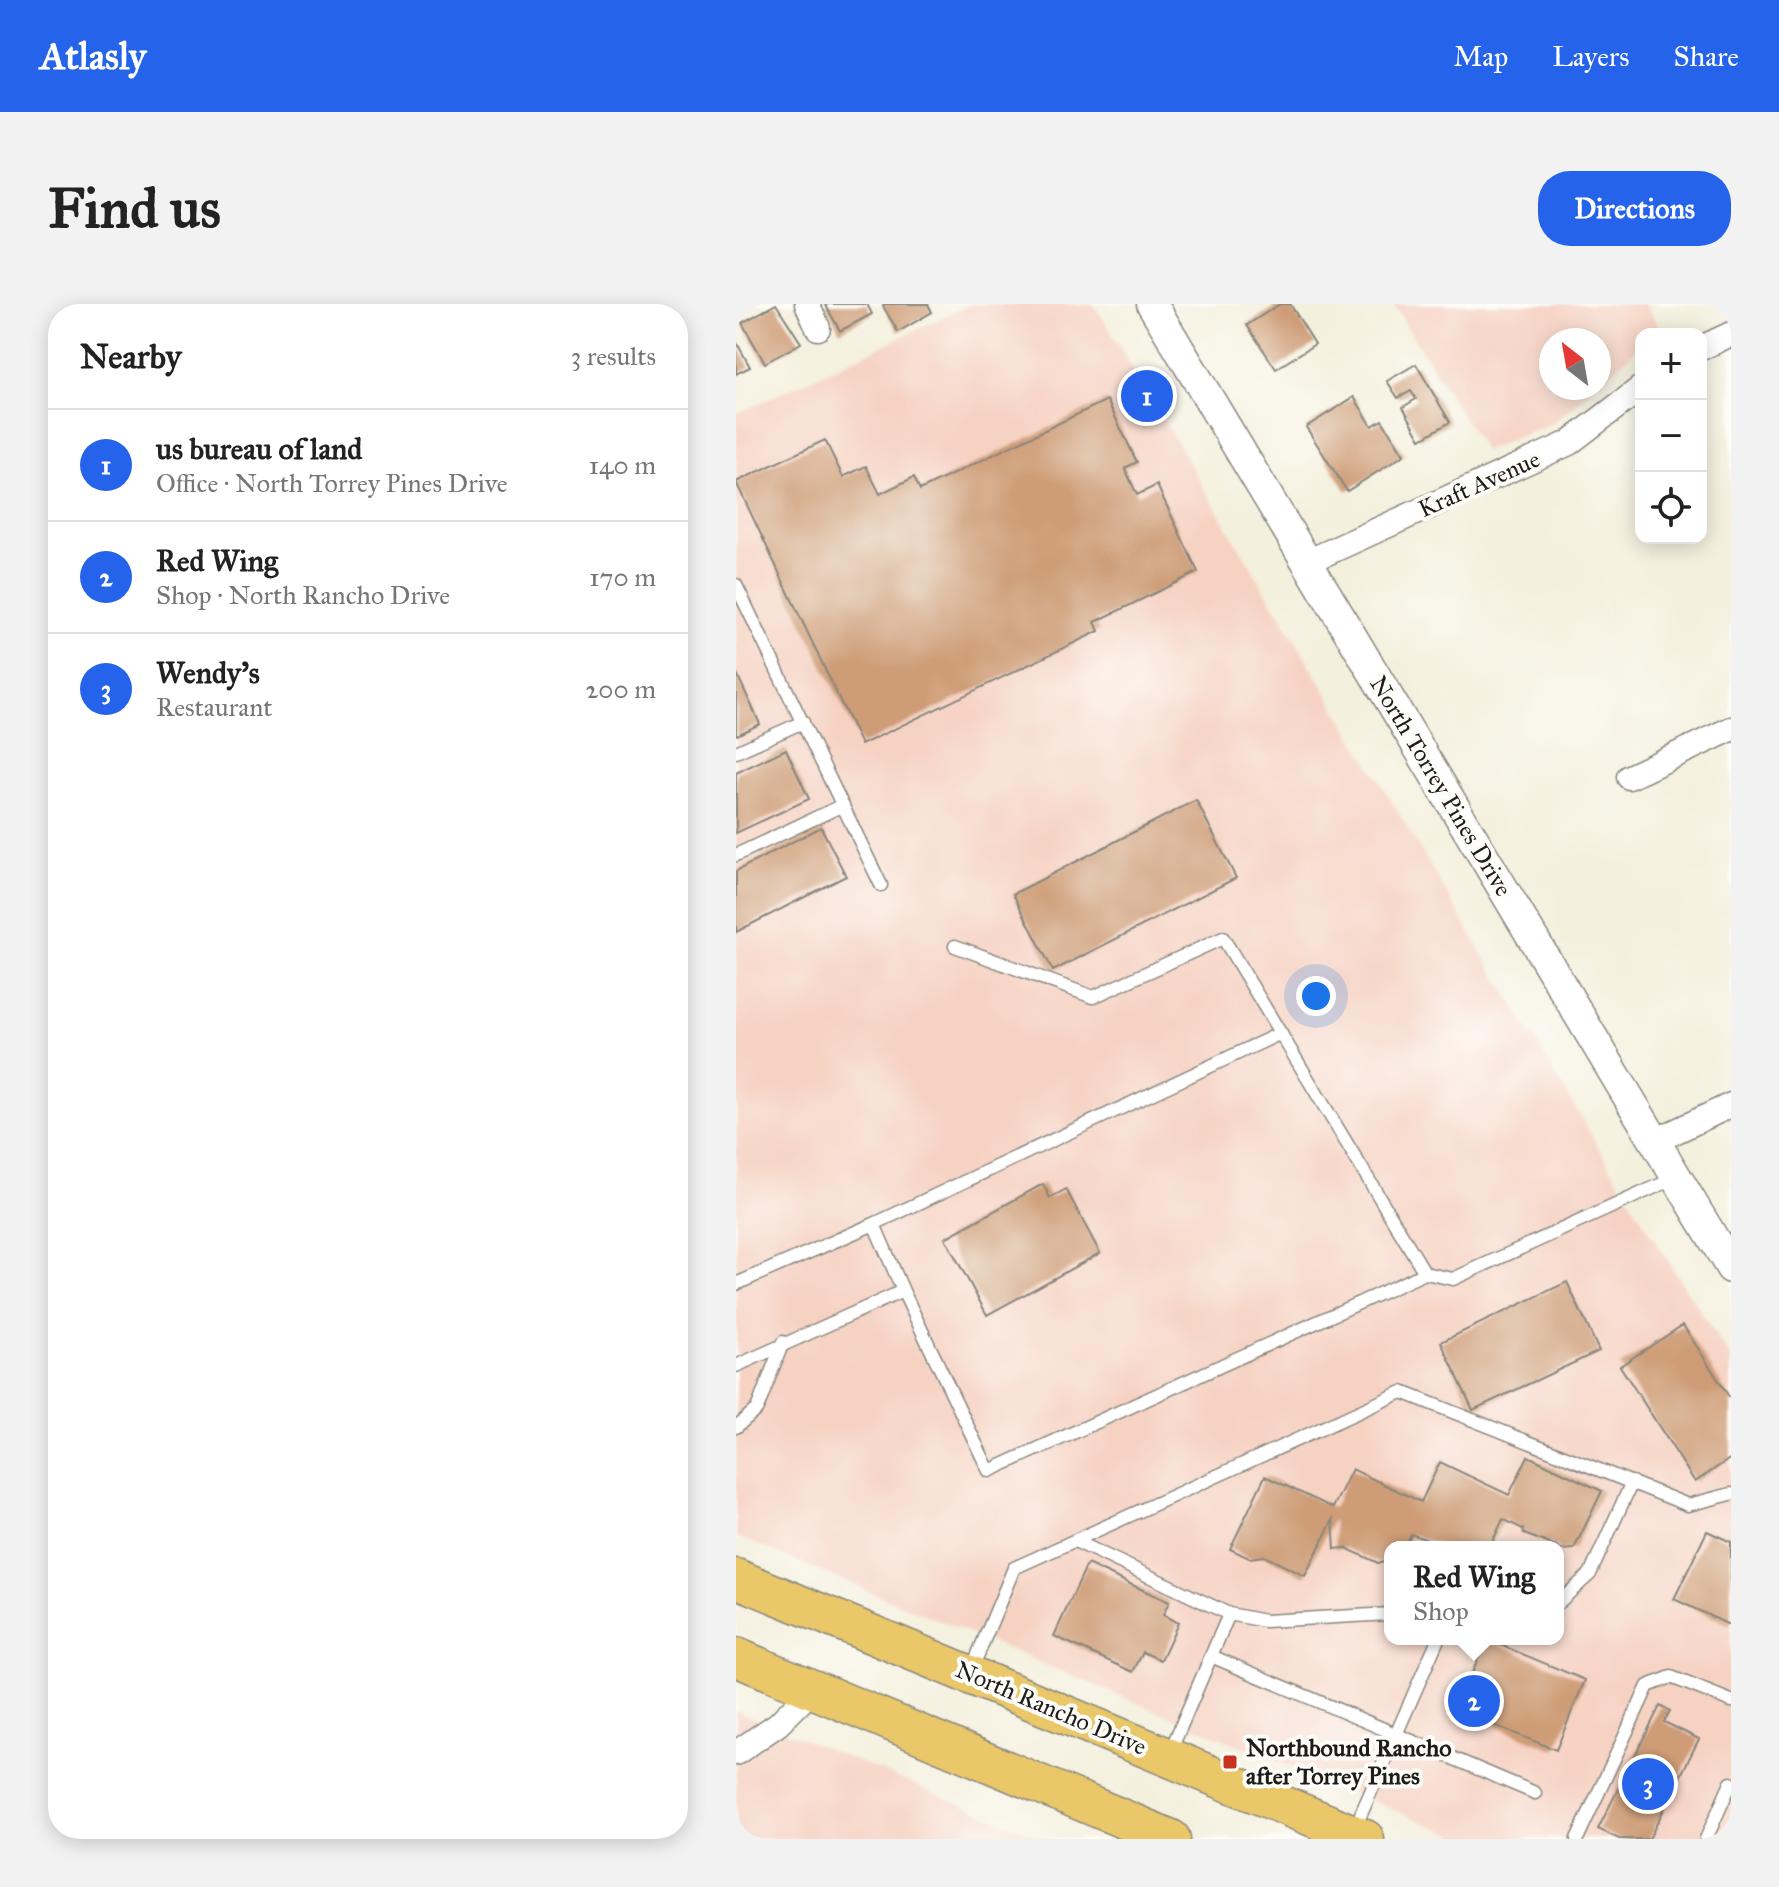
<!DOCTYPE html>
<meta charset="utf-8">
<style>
:root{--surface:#fff;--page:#f2f2f2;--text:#222;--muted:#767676;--line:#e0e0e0;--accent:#2563eb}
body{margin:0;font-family:"IM FELL Great Primer",serif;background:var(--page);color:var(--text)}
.controls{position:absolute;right:24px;top:24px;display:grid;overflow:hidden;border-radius:16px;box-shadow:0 4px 20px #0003}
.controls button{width:72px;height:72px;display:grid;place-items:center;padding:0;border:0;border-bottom:2px solid var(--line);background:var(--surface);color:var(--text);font:40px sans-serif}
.compass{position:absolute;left:803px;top:24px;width:72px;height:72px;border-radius:50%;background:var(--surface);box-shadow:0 4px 20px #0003;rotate:329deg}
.you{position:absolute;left:580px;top:692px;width:28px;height:28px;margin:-20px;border:6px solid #fff;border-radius:50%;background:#1a73e8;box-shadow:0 0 0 12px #1a73e833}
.badge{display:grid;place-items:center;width:52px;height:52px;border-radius:50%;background:var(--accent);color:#fff;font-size:26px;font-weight:700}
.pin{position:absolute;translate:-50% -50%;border:4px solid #fff;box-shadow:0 2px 8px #0006}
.popup{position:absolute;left:648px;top:1237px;width:180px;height:104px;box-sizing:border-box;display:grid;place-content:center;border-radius:16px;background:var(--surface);filter:drop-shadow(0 2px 6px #0005);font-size:26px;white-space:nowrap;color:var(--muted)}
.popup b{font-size:30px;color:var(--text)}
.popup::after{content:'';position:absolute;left:50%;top:100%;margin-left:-16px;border:16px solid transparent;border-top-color:var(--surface)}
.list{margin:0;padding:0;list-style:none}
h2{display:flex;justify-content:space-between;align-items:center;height:104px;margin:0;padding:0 32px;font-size:34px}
h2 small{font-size:26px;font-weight:400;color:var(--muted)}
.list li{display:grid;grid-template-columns:52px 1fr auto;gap:24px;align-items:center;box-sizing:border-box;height:112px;padding:0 32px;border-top:2px solid var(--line)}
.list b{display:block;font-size:30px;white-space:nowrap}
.list p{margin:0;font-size:26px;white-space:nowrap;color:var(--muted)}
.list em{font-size:26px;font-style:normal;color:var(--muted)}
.icon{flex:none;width:44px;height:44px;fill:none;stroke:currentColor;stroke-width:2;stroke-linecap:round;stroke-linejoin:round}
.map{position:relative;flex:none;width:995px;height:1535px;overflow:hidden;border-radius:32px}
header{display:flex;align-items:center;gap:48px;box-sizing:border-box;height:112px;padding:0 40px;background:var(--accent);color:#fff}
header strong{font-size:38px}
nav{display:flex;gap:44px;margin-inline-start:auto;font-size:28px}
.intro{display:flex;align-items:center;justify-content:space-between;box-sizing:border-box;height:192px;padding:0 48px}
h1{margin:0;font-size:56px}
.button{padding:20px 36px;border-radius:32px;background:var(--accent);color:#fff;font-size:28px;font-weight:700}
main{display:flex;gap:48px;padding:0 48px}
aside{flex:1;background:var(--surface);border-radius:32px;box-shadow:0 4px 20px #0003}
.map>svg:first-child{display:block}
</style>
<header>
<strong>Atlasly</strong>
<nav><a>Map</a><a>Layers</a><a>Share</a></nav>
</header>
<div class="intro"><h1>Find us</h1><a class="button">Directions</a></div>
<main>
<aside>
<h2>Nearby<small>3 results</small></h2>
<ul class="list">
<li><span class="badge">1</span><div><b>us bureau of land</b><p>Office · North Torrey Pines Drive</p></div><em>140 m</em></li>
<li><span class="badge">2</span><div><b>Red Wing</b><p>Shop · North Rancho Drive</p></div><em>170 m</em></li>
<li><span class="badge">3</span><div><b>Wendy's</b><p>Restaurant</p></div><em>200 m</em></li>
</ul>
</aside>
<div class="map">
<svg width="995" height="1535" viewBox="0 0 995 1535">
<rect width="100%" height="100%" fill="#fdfcf7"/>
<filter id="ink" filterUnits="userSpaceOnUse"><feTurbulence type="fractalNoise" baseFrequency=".0125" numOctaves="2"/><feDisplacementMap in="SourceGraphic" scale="16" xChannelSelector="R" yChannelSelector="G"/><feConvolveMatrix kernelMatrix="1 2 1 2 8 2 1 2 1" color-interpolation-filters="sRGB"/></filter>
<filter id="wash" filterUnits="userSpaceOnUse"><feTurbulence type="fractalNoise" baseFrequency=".006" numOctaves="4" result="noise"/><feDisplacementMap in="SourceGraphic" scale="32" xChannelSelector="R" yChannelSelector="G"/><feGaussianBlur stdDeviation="1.8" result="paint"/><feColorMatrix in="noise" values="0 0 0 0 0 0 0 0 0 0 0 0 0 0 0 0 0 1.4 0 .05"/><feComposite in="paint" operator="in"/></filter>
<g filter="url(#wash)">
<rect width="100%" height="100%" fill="#f4f0de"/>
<path fill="#f6d2c3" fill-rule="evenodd" d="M235,0H358L914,929L995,1055V1535H728L0,1232V110ZM654,1243H822V1335H654Z
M657,0H909L924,24L918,30H905V41L863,79V36H815V84H857L816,120L748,147Z
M0,1407L309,1535H0Z"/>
<g id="blocks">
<path fill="#ce9c76" d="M40,0L65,39L29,59L6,19Z
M89,0H131L136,10L104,27Z
M150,0H192L196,8L162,28L147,2Z
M544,0H554L579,40L540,65L511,21Z
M0,37L14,63L0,70Z
M680,60L714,118L685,135L667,103L680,95L675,87L662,94L651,77Z
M618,93L636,122L646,116L668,151L611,187L570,123Z
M371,96L401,158L389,164L401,191L421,181L462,268L359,318L363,327L125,441L0,178L89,136L107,173L130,162L144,190L178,173L184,186Z
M0,368L24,420L1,431L0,429Z
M50,445L73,495L0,529V469Z
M460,496L500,574L317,667L277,590Z
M85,523L110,572L0,628V567Z
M307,880L314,894L330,885L364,949L251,1011L209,934Z
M831,978L863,1047L737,1106L705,1038Z
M947,1021L995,1096V1154L959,1178L884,1062Z
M792,1152L866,1187L838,1245L822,1246V1243L788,1230L787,1225L767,1215L754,1243H710L675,1230L669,1243H654V1258L642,1259L610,1244L599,1245L597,1215L569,1272L528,1252L513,1254L494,1245L529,1172L597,1204L616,1165L685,1198L704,1158L773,1191Z
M971,1227L995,1238V1322L938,1295Z
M351,1260L433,1298L427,1311L442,1319L425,1356L407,1348L397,1368L318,1332Z
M750,1335L849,1376L820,1446L721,1406Z
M924,1402L934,1407L928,1418L963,1435L913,1535H883L862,1525Z"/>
</g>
</g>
<g filter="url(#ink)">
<use href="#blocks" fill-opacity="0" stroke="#88867d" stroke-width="2"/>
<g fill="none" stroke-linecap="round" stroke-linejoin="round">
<g stroke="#88867d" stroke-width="15">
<path id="service" d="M0,281L145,581
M0,448L67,418
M0,551L107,501
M689,969L717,975L939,874
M0,980L138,920
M167,987L253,1167L689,969L487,634L357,693L219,642
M0,1062L167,987L138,920L545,729
M0,1123L21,1105L47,1038
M339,1237L493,1310L434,1448
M822,1299L854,1270L896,1178
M493,1310L529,1317L654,1310
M475,1352L799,1489
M235,1367L278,1264L666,1088L952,1201L995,1190
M618,1526L702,1335
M841,1535L912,1382L935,1373L995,1397
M970,1535L995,1479"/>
</g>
<g stroke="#88867d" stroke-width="27">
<path id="minor" d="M71,0L82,24
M965,44L995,30
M571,258L833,139L905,84
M893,473L995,425
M917,838L995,801
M0,1449L42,1420L77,1385"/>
</g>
<g stroke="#88867d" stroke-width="33">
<path id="tertiary" d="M416,0L995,964"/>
</g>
<g stroke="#88867d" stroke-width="41">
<path id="primary" d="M0,1274L629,1535
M0,1353L435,1535"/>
</g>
<use href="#service" stroke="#fff" stroke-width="12"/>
<use href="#minor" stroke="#fff" stroke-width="24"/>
<use href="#tertiary" stroke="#fff" stroke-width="30"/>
<use href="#primary" stroke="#eac769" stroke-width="38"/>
</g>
</g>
<rect fill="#c8321e" stroke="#fdfcf7" stroke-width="3" x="486" y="1450" width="16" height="16" rx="4"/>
<g text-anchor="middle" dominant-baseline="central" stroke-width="8" stroke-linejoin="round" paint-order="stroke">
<g font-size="24" fill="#1c1c1c" stroke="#fdfcf7">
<text transform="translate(743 180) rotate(-24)">Kraft Avenue</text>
<text transform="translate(705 482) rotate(59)">North Torrey Pines Drive</text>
<text transform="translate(315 1404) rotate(23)">North Rancho Drive</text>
</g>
<g font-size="24" font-weight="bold" fill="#1c1c1c" stroke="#fdfcf7" text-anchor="start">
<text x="510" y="1444">Northbound Rancho<tspan x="510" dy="28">after Torrey Pines</tspan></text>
</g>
</g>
</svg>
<div class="controls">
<button>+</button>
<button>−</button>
<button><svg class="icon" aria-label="locate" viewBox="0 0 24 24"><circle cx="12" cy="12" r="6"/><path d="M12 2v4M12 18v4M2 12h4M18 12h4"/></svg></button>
</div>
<svg class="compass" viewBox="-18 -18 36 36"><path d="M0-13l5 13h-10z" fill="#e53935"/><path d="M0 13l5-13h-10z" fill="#767676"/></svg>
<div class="you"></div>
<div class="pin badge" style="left:411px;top:92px">1</div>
<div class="pin badge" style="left:738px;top:1397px">2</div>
<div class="popup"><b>Red Wing</b>Shop</div>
<div class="pin badge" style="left:912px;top:1480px">3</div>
</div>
</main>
